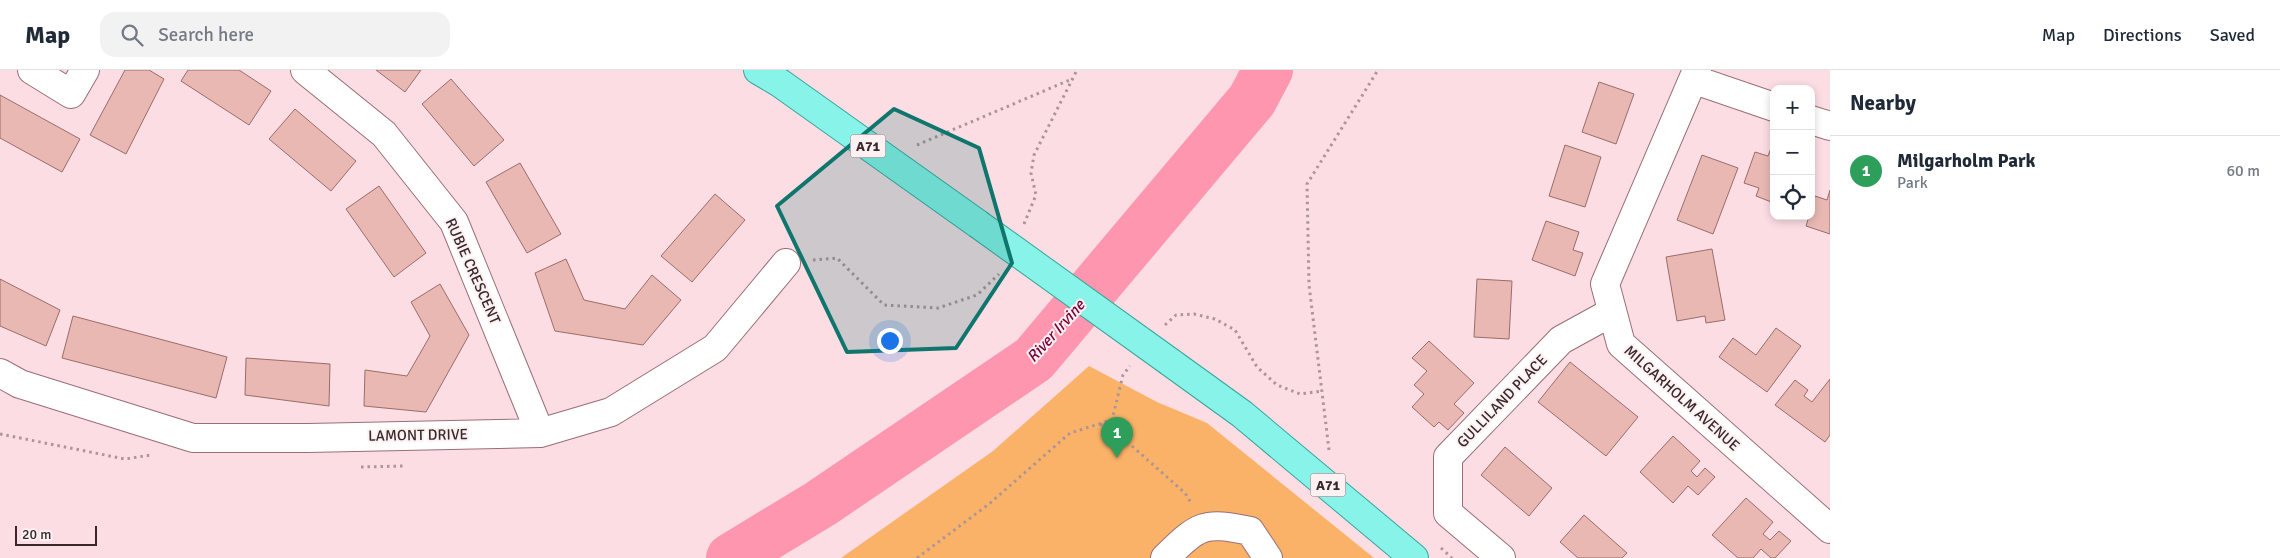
<!DOCTYPE html>
<meta charset="utf-8">
<style>
:root{--surface:#fff;--page:#f2f2f3;--text:#1f2937;--muted:#747a83;--line:#e0e1e3;--accent:#7c3aed}
body{margin:0;font-family:Signika,sans-serif;background:var(--page);color:var(--text)}
.controls{position:absolute;right:15px;top:15px;display:grid;overflow:hidden;border-radius:10px;box-shadow:0 2px 8px #0003}
.controls button{width:45px;height:45px;display:grid;place-items:center;padding:0;border:0;border-bottom:1px solid var(--line);background:var(--surface);color:var(--text);font:25px sans-serif}
.scale{position:absolute;left:15px;bottom:12px;width:82px;box-sizing:border-box;padding-left:5px;border:2px solid #39272a;border-top:0;font-size:14px;line-height:18px;white-space:nowrap;color:#39272a;-webkit-text-stroke:4px #fbf0f2;paint-order:stroke}
.you{position:absolute;left:889px;top:270px;width:18px;height:18px;margin:-12px;border:4px solid #fff;border-radius:50%;background:#1a73e8;box-shadow:0 0 0 8px #1a73e833}
.badge{display:grid;place-items:center;width:32px;height:32px;border-radius:50%;background:var(--accent);color:#fff;font-size:16px;font-weight:700}
.pin{position:absolute;translate:-50% -41px;filter:drop-shadow(0 1px 2px #0008)}
.pin::after{content:'';position:absolute;top:26px;width:18px;height:15px;background:inherit;clip-path:polygon(0 0,100% 0,50% 100%)}
.list{margin:0;padding:0;list-style:none}
h2{display:flex;justify-content:space-between;align-items:center;height:65px;margin:0;padding:0 20px;font-size:21px}
h2 small{font-size:16px;font-weight:400;color:var(--muted)}
.list li{display:grid;grid-template-columns:32px 1fr auto;gap:15px;align-items:center;box-sizing:border-box;height:70px;padding:0 20px;border-top:1px solid var(--line)}
.list b{display:block;font-size:19px;white-space:nowrap}
.list p{margin:0;font-size:16px;white-space:nowrap;color:var(--muted)}
.list em{font-size:16px;font-style:normal;color:var(--muted)}
.icon{flex:none;width:28px;height:28px;fill:none;stroke:currentColor;stroke-width:2;stroke-linecap:round;stroke-linejoin:round}
.map{position:relative;flex:none;width:1830px;height:488px;overflow:hidden}
header{display:flex;align-items:center;gap:30px;box-sizing:border-box;height:70px;padding:0 25px;background:var(--surface);border-bottom:1px solid var(--line)}
header strong{font-size:24px}
nav{display:flex;gap:28px;margin-inline-start:auto;font-size:18px}
.search{width:350px;height:45px;background:var(--page);display:flex;align-items:center;gap:12px;box-sizing:border-box;padding:0 18px;border-radius:15px;color:var(--muted);font-size:19px}
main{display:flex}
aside{flex:1;background:var(--surface)}
.map>svg:first-child{display:block}
</style>
<header>
<strong>Map</strong>
<div class="search"><svg class="icon" aria-label="search" viewBox="0 0 24 24"><circle cx="10" cy="10" r="6"/><path d="M15 15l6 6"/></svg>Search here</div>
<nav><a>Map</a><a>Directions</a><a>Saved</a></nav>
</header>
<main>
<div class="map">
<svg width="1830" height="488" viewBox="0 0 1830 488">
<rect width="100%" height="100%" fill="#fcdde3"/>
<path fill="#fab269" d="M1089,296L1157,332L1207,353L1374,488H841L993,381Z"/>
<g fill="none" stroke-linecap="round" stroke-linejoin="round">
<path stroke="#fd96ae" stroke-width="50" d="M731,488L820,434L1034,289L1252,30L1268,0"/>
</g>
<path fill="#e9b8b3" stroke="#996d69" d="M125,0H149L164,9L126,84L90,65Z
M188,0H239L271,21L249,55L181,11Z
M376,0H421L405,22Z
M451,9L504,70L474,96L422,34Z
M1599,12L1634,24L1616,74L1582,62Z
M0,25L80,69L62,102L0,68Z
M295,39L356,91L331,121L269,69Z
M1565,75L1601,87L1585,137L1549,126Z
M1771,78L1774,79V133L1756,126L1759,118L1744,113L1755,82L1768,86Z
M1702,85L1738,98L1713,164L1677,150Z
M520,93L561,164L527,183L486,112Z
M379,116L426,183L394,207L346,139Z
M1830,120V164L1806,156L1809,146H1811L1815,126L1827,130Z
M715,124L745,150L692,212L661,186Z
M1546,151L1579,162L1573,180L1583,183L1575,206L1532,190Z
M1712,179L1725,250L1706,253L1705,246L1677,251L1666,187Z
M566,189L584,230L625,239L652,205L681,230L643,275L555,261L535,203Z
M0,209L60,240L46,276L0,256Z
M1477,209L1512,211L1509,269L1474,267Z
M440,214L469,265L426,342L364,336L365,300L407,306L430,266L411,232Z
M73,246L227,287L216,328L62,288Z
M1776,258L1801,276L1767,322L1719,287L1733,268L1756,285Z
M1429,271L1474,313L1454,334L1464,343L1448,360L1439,352L1434,357L1412,337L1424,324L1414,315L1427,301L1412,288Z
M246,288L330,294L329,336L245,325Z
M1570,292L1638,347L1606,386L1538,332Z
M1830,309V365L1825,372L1775,335L1795,310L1808,320L1804,326L1812,332Z
M1673,366L1700,391L1691,401L1697,407L1705,398L1715,407L1698,425L1688,416L1673,433L1640,402Z
M1505,377L1552,418L1529,446L1481,405Z
M1746,428L1773,452L1763,464L1770,470L1779,461L1791,471L1775,488H1771L1761,479L1753,488H1738L1712,465Z
M1584,445L1627,483L1622,488H1578L1560,472Z"/>
<g fill="none" stroke-linecap="round" stroke-linejoin="round">
<g stroke="#9a6e77" stroke-width="30">
<path id="minor" d="M32,0L71,24L85,0
M305,0L384,64L454,152L540,363
M1697,0L1605,214L1621,274L1830,459
M1695,10L1774,37
M1811,50L1830,56
M0,303L20,314L193,368H308L540,363L611,342L715,278L786,193
M1165,488C1199,455 1203,451 1250,461L1268,488
M1501,488L1448,443V387L1561,270L1612,242"/>
</g>
<g stroke="#39a69c" stroke-width="30">
<path id="major" d="M758,0L780,13L978,154
M1170,292L1242,344L1414,488"/>
</g>
<path stroke="#ad9498" stroke-width="3" stroke-dasharray="2.5 4" stroke-linecap="butt" d="M917,75L1072,9
M1024,154L1036,125L1031,103L1034,85L1077,0
M813,190L837,188L884,235L938,238L977,225L999,204
M1165,255L1176,245L1194,244L1215,249L1235,260L1257,297L1277,315L1300,324L1322,321
M1100,354L1124,369L1185,423L1191,433
M0,364L125,389L151,385
M1329,380L1309,215L1307,114L1378,0
M361,397L403,396
M1441,478L1452,488
M917,488L989,434L1070,363L1112,350L1123,305L1130,296"/>
<use href="#minor" stroke="#fff" stroke-width="28"/>
<use href="#major" stroke="#88f3e9" stroke-width="28"/>
<g stroke="#39a69c" stroke-width="30" stroke-linecap="butt">
<path id="major-bridge" d="M978,154L1170,292"/>
</g>
<use href="#major-bridge" stroke="#88f3e9" stroke-width="28"/>
</g>
<path fill="#0f766e" fill-opacity="0.2" stroke="#0f766e" stroke-width="4" stroke-linejoin="round" d="M894,39L979,78L1012,193L956,278L847,282L777,136Z"/>
<g text-anchor="middle" dominant-baseline="central" stroke-width="4" stroke-linejoin="round" paint-order="stroke">
<g fill="#fbf0f2" stroke="#736366" stroke-width="1">
<rect x="850.5" y="64.5" width="35" height="23" rx="4"/>
<rect x="1310.5" y="403.5" width="35" height="23" rx="4"/>
</g>
<g font-size="14" font-weight="bold" fill="#39272a">
<text x="868" y="76">A71</text>
<text x="1328" y="415">A71</text>
</g>
<g font-size="15" fill="#39272a" stroke="#fbf0f2">
<text transform="translate(473 201) rotate(66)">RUBIE CRESCENT</text>
<text transform="translate(1682 328) rotate(42)">MILGARHOLM AVENUE</text>
<text transform="translate(1502 331) rotate(-46)">GULLILAND PLACE</text>
<text transform="translate(418 365) rotate(-1)">LAMONT DRIVE</text>
</g>
<g font-size="16" font-style="italic" fill="#7b0136" stroke="#fbf0f2">
<text transform="translate(1056 261) rotate(-48)">River Irvine</text>
</g>
</g>
</svg>
<div class="controls">
<button>+</button>
<button>−</button>
<button><svg class="icon" aria-label="locate" viewBox="0 0 24 24"><circle cx="12" cy="12" r="6"/><path d="M12 2v4M12 18v4M2 12h4M18 12h4"/></svg></button>
</div>
<div class="scale">20 m</div>
<div class="you"></div>
<div class="pin badge" style="left:1117px;top:388px;background:#2e9e5b">1</div>
</div>
<aside>
<h2>Nearby<small></small></h2>
<ul class="list">
<li><span class="badge" style="background:#2e9e5b">1</span><div><b>Milgarholm Park</b><p>Park</p></div><em>60 m</em></li>
</ul>
</aside>
</main>
